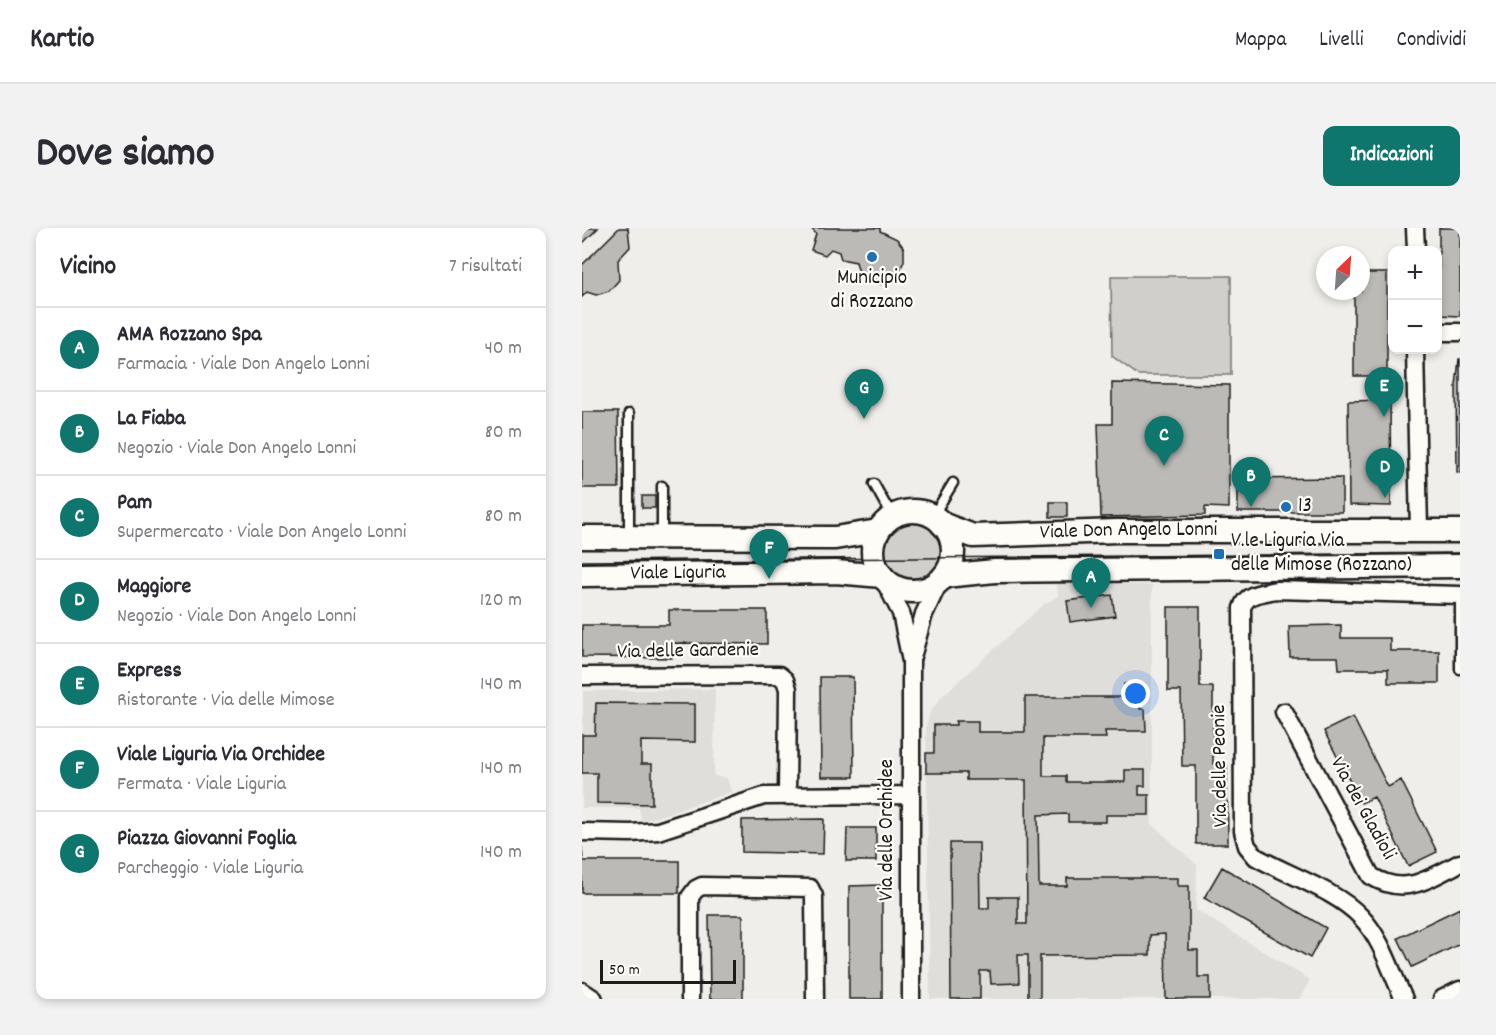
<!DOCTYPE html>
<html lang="it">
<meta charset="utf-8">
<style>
:root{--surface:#fff;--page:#f2f2f3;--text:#2b2b33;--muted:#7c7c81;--line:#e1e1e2;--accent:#0f766e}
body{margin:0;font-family:Dekko,sans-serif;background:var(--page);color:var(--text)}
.controls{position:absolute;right:18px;top:18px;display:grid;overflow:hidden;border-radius:12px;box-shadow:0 3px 9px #0003}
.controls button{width:54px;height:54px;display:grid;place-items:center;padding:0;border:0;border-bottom:2px solid var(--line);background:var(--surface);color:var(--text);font:30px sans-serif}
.compass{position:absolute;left:734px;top:18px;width:54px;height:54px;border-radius:50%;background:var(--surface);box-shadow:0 3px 9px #0003;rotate:25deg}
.scale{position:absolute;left:18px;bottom:15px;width:136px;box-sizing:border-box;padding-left:6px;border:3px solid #1c1c1c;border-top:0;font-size:16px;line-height:21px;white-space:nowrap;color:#1c1c1c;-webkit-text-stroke:4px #fdfcf7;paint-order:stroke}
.you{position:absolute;left:554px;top:466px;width:21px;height:21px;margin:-15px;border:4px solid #fff;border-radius:50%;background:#1a73e8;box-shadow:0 0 0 9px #1a73e833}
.badge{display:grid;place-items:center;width:39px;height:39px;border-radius:50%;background:var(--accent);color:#fff;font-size:20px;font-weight:700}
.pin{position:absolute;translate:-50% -50px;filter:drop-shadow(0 2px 3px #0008)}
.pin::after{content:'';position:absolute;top:32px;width:21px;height:18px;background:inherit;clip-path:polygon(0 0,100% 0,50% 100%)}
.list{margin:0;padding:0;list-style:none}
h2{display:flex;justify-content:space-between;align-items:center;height:78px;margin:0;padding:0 24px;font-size:26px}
h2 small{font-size:20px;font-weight:400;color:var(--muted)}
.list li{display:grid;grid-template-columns:39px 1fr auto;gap:18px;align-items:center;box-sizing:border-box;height:84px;padding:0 24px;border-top:2px solid var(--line)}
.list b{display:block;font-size:22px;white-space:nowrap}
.list p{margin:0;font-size:20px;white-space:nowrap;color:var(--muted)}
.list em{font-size:20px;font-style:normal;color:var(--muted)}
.map{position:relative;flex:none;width:878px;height:771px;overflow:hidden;border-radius:12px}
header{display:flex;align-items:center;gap:36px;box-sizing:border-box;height:84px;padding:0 30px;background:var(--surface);border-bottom:2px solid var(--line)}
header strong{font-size:28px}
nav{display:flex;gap:33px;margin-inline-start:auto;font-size:21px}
.intro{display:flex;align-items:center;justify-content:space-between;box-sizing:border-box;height:144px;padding:0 36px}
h1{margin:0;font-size:42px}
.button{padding:15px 27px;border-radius:12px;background:var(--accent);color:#fff;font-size:21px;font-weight:700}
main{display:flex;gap:36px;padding:0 36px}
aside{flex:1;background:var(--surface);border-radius:12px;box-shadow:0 3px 9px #0003}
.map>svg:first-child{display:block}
</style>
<header>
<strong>Kartio</strong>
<nav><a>Mappa</a><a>Livelli</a><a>Condividi</a></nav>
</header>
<div class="intro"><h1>Dove siamo</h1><a class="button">Indicazioni</a></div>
<main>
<aside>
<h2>Vicino<small>7 risultati</small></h2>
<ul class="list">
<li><span class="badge">A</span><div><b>AMA Rozzano Spa</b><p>Farmacia · Viale Don Angelo Lonni</p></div><em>40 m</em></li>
<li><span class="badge">B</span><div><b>La Fiaba</b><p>Negozio · Viale Don Angelo Lonni</p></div><em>80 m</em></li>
<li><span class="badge">C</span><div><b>Pam</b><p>Supermercato · Viale Don Angelo Lonni</p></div><em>80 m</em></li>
<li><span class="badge">D</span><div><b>Maggiore</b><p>Negozio · Viale Don Angelo Lonni</p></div><em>120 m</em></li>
<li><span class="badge">E</span><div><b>Express</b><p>Ristorante · Via delle Mimose</p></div><em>140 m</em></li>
<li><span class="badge">F</span><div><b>Viale Liguria Via Orchidee</b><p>Fermata · Viale Liguria</p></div><em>140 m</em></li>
<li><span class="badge">G</span><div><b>Piazza Giovanni Foglia</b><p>Parcheggio · Viale Liguria</p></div><em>140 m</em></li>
</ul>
</aside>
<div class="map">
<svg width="878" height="771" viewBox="0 0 878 771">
<rect width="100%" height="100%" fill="#f0eeea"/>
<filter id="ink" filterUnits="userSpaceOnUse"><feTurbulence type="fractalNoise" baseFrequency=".0167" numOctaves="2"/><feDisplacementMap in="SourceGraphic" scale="12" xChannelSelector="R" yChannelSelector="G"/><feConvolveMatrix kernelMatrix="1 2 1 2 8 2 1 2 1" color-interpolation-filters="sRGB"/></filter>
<g filter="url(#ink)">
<path fill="#e0deda" d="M474,347H540L539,356L570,357V596L615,637L614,682L728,752L717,771H348L344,499L347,486L360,468L461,377L476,368Z
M133,461L132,548L145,550L149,564L69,591L59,592L57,580H0L1,463Z"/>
<path fill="#d0cfcc" stroke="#767674" stroke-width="1.5" d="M529,48H649V147H556L530,128Z
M303 322a28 28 0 1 1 56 0a28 28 0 1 1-56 0Z"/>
<path fill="#bbbab6" stroke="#1c1c1c" stroke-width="1.5" d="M0,0H16L0,16Z
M37,0H46L48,19L36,32L37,52L27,63L14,67L5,64L0,69V37Z
M229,0H298V3L315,11L322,20V33L317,44L307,55L298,56L287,52L277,45L274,34L259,31L257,24L249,21L243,27L229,22L234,6Z
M857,0H878V88L857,87Z
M779,45H805V148H772V63H779Z
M877,131H878V245L875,244L874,158Z
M530,155L647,157V280L623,279V287L519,289L516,196H530Z
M808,172L809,278L767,277L766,173Z
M0,184H36L37,260H0Z
M760,250V284H656V251Z
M60,268H73V280H60Z
M468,274H485V289H468Z
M530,367L533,388L488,394L485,373Z
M586,379H618V459H631V536H645L646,616H614V538H600L599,463H586Z
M87,382H185V416L90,415V430L0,429V397H87Z
M759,397V410H808V423H857V455H806V441H757L756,429H708L707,398Z
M238,449H271L272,549H239Z
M542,456H563V473H558V481H563L564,503H523L524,510H461V548H484V554H543V542H563V558H557V567H567V587H524V594H486V586L456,587L457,658H485V650H596V658H607V722H616V749H628V771H584L583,706L568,707V727L458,728V771H446V727H436L437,755L409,756L408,743H398V771H369L368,615H397L398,680H407V669H436V696H445L444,552H384V545H344V525H352V497H374V493H396V504H443V469H542Z
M14,475L113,476V514L59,513V536H70V576L15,575V545H0V507H13Z
M771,489L806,559L819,552L855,624L826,638L792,569L779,575L742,503Z
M242,591L241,626L160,624V592Z
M265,600H294V633H264Z
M0,619L1,633H97V665H0Z
M640,639L744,700L728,730L622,670Z
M300,657V771H267V658Z
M878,680V716L830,739L816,710Z
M127,687H161V771H128Z"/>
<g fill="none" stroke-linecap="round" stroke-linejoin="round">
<g stroke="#1c1c1c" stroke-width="13">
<path id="lane" d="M47,186V309
M292,256L303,276L314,286
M351,288L371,255
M80,309V258
M878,367V441"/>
</g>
<g stroke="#1c1c1c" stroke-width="21">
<path id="street" d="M833,0L834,22
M856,104H878
M833,122L837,302
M300,348L319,385L329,433V771
M330,429L342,386L358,352
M0,448L197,447L203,452L206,461L205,568
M702,484L789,648C823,669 846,651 878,635
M0,604L49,605L76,603L182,568L327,567
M0,763L12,771
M108,771V669L114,661L120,658L228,660L232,668L233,771
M822,771C809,744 800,711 779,689C755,663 706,647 674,629L665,618L661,603L660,380C664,365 680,365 694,362L878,367
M860,771L878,762"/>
</g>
<g stroke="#1c1c1c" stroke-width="27">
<g id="secondary">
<circle cx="331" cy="323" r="40"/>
<path id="s1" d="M360,296L391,308L535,303H878"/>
<path d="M0,309L253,310L296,303"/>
<path id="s2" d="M0,347L254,344L300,348"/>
<path d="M362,348L413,343L878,338"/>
</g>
</g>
<use href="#lane" stroke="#fdfcf7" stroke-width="8"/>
<use href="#street" stroke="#fdfcf7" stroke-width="16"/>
<use href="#secondary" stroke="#fdfcf7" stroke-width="22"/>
<path stroke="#1c1c1c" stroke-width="1.5" d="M0,333L878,325"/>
</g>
</g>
<g fill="#1f6fb2" stroke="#fdfcf7" stroke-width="2">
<circle cx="290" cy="29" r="6"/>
<circle cx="704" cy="279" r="6"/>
<rect x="631" y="320" width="12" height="12" rx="3"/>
</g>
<g text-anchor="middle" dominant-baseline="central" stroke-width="4.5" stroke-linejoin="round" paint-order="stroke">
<g font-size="21" fill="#1c1c1c" stroke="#fdfcf7" text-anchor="start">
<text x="290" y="51" text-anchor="middle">Municipio<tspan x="290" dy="24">di Rozzano</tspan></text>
<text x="716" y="279">13</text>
<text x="649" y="314">V.le Liguria Via<tspan x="649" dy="24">delle Mimose (Rozzano)</tspan></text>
</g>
<g font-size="21" fill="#1c1c1c" stroke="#fdfcf7">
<text stroke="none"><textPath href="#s1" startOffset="189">Viale Don Angelo Lonni</textPath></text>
<text stroke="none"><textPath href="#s2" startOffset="96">Viale Liguria</textPath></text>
<text transform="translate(106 424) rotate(-1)">Via delle Gardenie</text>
<text transform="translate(639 538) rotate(-91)">Via delle Peonie</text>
<text transform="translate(780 581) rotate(61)">Via dei Gladioli</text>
<text transform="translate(306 602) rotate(-90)">Via delle Orchidee</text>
</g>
</g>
</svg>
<div class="controls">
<button>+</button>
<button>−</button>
</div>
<svg class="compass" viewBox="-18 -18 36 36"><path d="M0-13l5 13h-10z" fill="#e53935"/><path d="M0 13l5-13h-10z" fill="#7c7c81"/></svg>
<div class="scale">50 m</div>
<div class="you"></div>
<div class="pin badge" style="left:509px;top:380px">A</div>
<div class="pin badge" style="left:669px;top:279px">B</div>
<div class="pin badge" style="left:582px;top:238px">C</div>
<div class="pin badge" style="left:803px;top:270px">D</div>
<div class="pin badge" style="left:802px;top:189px">E</div>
<div class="pin badge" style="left:187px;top:351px">F</div>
<div class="pin badge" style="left:282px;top:191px">G</div>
</div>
</main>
